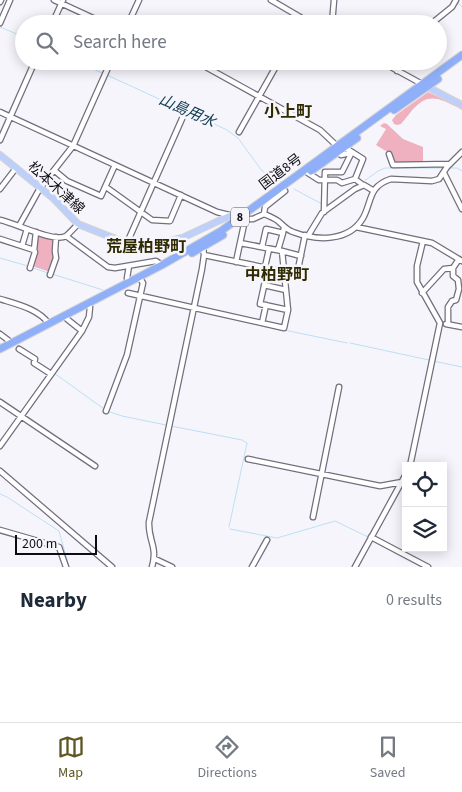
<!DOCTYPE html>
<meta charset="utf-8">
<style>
:root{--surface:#fff;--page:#f6f6f7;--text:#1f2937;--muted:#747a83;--line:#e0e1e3;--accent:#5e5723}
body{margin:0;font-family:"Source Sans 3","Noto Sans JP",sans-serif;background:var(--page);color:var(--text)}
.controls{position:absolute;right:15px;bottom:15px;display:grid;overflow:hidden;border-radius:0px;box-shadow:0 2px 12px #0003}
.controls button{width:45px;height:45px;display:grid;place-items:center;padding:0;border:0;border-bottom:1px solid var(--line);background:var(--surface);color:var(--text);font:25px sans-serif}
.scale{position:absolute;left:15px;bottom:12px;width:82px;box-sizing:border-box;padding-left:5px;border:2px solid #0e0c12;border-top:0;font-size:14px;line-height:18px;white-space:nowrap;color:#0e0c12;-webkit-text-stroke:4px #f7f5fc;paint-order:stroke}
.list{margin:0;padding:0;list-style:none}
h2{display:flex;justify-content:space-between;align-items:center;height:65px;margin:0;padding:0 20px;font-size:21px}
h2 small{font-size:16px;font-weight:400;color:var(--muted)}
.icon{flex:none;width:28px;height:28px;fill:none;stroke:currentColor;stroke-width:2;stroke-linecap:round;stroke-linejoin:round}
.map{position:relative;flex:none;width:462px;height:567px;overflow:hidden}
.search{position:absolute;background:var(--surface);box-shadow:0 2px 12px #0003;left:15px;right:15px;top:15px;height:55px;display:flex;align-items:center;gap:12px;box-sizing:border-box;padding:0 18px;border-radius:28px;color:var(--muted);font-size:19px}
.sheet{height:155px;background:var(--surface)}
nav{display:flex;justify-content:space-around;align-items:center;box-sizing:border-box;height:70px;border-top:1px solid var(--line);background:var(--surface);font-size:14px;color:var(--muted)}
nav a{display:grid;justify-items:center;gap:2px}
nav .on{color:var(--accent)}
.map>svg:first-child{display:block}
</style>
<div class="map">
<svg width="462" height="567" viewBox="0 0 462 567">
<rect width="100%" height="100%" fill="#f7f5fc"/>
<path fill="#efb1bf" d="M428,92L458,106L462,109V110C456,106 450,104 444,101C422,92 414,109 401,124L397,125L394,124L392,120L396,115Z
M384,123L387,124L403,139L423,147V164H394L389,153L376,145L386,129L380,126Z
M38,235L55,239V257L50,272L32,266L37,250Z"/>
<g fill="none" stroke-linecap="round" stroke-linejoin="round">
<path stroke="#bce0f3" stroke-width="1" d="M457,2L462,7
M0,27L24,37
M76,61L104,74
M107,75L183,110
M187,111L227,130L238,138L262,171L282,182
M449,168H457L462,171
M363,182L378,171L385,168H445
M294,189L322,204
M0,258L28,266
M33,268L48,273
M52,274L103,290
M124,294L137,298
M141,299L169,304
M284,330L347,343
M350,343L429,360
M0,344H2
M31,359L51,371
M433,361L462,367
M54,373L104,409
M107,411L122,416L166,425
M171,426L242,440L247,443L229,527
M0,494L7,497L59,531L69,567
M230,529L277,538L335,521L368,537
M372,540L386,547"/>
<g stroke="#726e7d" stroke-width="7">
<path id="minor" d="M54,0L106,24
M271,0L312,24
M0,2L1,0
M0,23L10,0
M52,24L63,0
M128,24L139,0
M332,24L334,0
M431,24L452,7L456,0
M195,61L320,130L337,146
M380,61L422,84
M397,71L401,61
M0,112L217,212L229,215
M239,132L279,61
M0,140L35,61
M344,147L363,159L355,179L363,185
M389,154L393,165L450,164
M341,155L350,153
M55,171L67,181L101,196L115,165
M308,173L319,180H337L342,183L355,179
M444,173L462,209
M106,187L152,220L170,221L181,195
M0,189L16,168
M324,212L325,172H342L352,152
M264,214L265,207L285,191
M243,219H253L264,214C269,216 274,218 278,221C283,225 287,230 293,232C317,241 349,242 363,218C372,202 368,186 391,179L432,181L439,179L447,167L462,152
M0,220C15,223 54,243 66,236C70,233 74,228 78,224
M19,226L40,188L73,146L111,61
M356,227L432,243L462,261
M66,236L108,267L115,268L156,261L162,265
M308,236L322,213L355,189L364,185L374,191
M0,239L34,250L36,232
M127,243L185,112
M22,246L27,229
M262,247L266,229L283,233L284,227
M278,250L283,233
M282,251L301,256
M204,255L297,274L305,235
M236,262L240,243
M265,267L269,249
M30,268L35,252L34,250
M268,268L260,304L288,310
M50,275L56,258L55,251L56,237
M127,278L129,266
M264,285L286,290
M128,293L284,328L288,310L282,251L240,243L245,220
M422,293L444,269L453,268
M0,299C16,304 39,309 49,324
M67,319L82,331
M262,323L266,305
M446,324L462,327
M448,324V307L452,301L456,300L459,289L458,280L453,276V268L459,259
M0,334L8,340
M19,349L35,359L34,363L51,374
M0,402L95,466
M106,411L127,355L143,283L141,280
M0,446L82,331L89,317L90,307
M248,459L380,486L402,482
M410,466L440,323L417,282V266L423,241
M0,471L112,567
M313,517L339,387
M0,530L59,547L66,567
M371,537L428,567
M155,559L172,567
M152,567C158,546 148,541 149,522L202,269L204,255L203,247
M252,567L267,540
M355,567L406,474"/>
</g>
<g stroke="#d4d3d4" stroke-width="8">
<path id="major" d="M424,85L462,105
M0,155L53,198L78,224L131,245L149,246L182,238L229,216L240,218"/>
</g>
<g stroke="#d4d3d4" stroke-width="9">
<path id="highway" d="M394,110L438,79
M311,171L357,138
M192,253L223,235
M0,349L162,265L221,231L462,55"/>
</g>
<use href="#minor" stroke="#fff" stroke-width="4.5"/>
<use href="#major" stroke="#bcd0fb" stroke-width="5.5"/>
<use href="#highway" stroke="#8fb0f8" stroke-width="7"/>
</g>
<g text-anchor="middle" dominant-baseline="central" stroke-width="5" stroke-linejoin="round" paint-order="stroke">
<rect fill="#f7f5fc" stroke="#545258" stroke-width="1" x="231" y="207.5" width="18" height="19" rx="4"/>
<g font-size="12" font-weight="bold" fill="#0e0c12">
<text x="240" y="217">8</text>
</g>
<g font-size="14" fill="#0e0c12" stroke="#f7f5fc">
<text transform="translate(281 172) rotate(-37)">国道8号</text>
<text transform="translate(56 188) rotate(42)">松本木津線</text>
</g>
<g font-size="15" font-style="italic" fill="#113c50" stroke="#f7f5fc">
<text transform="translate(187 111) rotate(24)">山島用水</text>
</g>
<g font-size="16" font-weight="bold" fill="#2f2a00" stroke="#f7f5fc">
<text x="288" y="112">小上町</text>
<text x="146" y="247">荒屋柏野町</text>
<text x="277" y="275">中柏野町</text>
</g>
</g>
</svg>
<div class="controls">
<button><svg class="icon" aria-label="locate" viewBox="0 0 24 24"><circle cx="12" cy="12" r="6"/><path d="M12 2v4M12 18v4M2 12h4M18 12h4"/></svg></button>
<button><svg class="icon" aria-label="layers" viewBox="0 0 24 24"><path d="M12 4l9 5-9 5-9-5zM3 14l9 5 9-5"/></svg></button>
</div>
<div class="scale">200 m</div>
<div class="search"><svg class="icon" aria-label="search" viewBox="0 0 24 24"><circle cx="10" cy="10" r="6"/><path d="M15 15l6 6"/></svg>Search here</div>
</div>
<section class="sheet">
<h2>Nearby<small>0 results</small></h2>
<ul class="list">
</ul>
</section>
<nav>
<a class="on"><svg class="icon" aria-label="map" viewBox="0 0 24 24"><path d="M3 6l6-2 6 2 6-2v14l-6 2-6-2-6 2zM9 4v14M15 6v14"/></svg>Map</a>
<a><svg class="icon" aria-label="directions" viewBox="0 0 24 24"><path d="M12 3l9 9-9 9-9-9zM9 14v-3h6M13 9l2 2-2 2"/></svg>Directions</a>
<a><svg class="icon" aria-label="saved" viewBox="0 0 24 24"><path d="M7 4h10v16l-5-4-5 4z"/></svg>Saved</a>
</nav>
